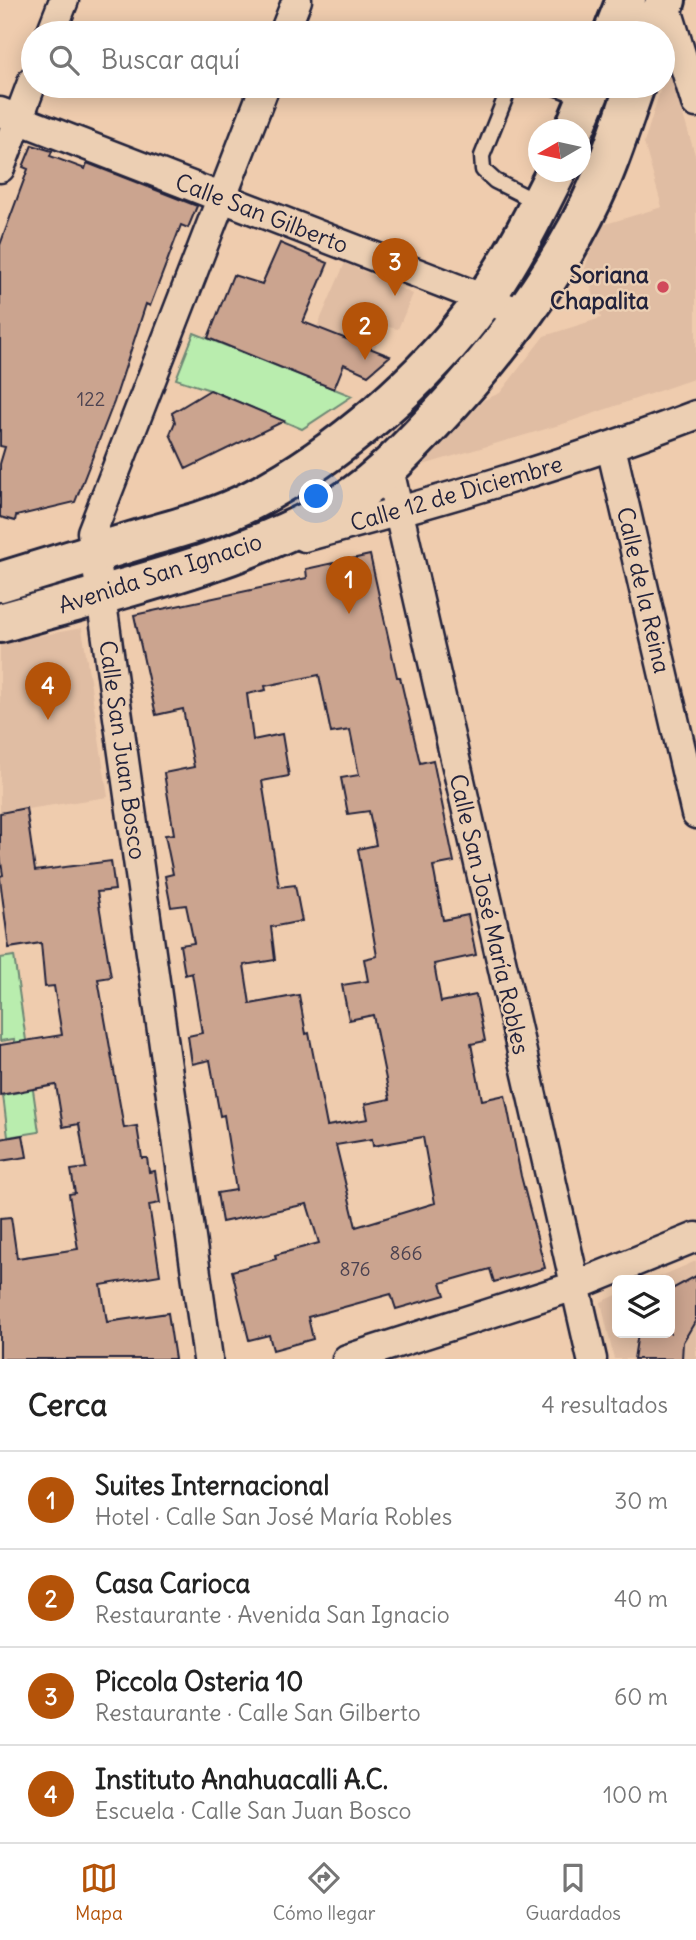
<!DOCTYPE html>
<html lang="es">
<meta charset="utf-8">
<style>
:root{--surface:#fff;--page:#f6f6f6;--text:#222;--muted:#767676;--line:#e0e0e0;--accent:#b45309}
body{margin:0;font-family:Delius,sans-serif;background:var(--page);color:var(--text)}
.controls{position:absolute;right:21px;bottom:21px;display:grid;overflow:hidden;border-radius:10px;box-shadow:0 4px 18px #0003}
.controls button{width:63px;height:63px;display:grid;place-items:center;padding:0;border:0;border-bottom:2px solid var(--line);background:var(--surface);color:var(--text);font:35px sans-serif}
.compass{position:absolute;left:528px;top:119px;width:63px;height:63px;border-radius:50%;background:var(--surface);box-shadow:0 4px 18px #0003;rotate:261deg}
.you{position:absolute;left:317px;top:497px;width:24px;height:24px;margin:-18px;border:5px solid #fff;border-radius:50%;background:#1a73e8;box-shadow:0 0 0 10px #1a73e833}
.badge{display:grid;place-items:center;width:46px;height:46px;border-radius:50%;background:var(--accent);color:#fff;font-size:23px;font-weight:700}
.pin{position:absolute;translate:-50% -58px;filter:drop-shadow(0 2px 4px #0008)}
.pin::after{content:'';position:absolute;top:37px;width:24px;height:21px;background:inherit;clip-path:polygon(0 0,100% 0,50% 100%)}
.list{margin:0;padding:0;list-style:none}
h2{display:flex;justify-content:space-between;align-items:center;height:91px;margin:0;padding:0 28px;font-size:30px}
h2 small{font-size:23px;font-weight:400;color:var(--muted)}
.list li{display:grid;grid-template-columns:46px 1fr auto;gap:21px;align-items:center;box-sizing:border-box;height:98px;padding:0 28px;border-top:2px solid var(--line)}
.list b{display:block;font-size:26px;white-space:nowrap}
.list p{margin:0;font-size:23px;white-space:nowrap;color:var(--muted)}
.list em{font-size:23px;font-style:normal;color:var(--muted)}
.icon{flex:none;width:38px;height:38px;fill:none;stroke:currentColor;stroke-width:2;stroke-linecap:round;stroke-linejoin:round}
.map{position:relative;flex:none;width:696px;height:1359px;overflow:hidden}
.search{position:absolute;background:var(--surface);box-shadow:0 4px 18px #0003;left:21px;right:21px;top:21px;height:77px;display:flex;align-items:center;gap:18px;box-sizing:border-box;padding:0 24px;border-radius:38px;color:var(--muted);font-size:26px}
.sheet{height:483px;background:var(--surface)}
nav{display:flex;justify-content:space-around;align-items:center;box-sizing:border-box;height:98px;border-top:2px solid var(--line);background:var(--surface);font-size:19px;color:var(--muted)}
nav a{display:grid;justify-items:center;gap:4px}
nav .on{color:var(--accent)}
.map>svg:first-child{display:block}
</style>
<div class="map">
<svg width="696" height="1359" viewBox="0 0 696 1359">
<rect width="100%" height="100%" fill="#efccae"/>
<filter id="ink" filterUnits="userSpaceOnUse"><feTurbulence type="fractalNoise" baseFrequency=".0143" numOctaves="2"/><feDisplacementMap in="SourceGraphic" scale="14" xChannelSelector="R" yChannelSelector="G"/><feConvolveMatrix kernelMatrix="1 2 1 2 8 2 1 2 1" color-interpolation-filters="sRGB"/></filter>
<g filter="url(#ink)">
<path fill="#e0bda3" d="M668,65L696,158V378L566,423L423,465L484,400L500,393L544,336L601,318L585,268L599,226L662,207L644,143Z
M345,263L413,294L398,329L384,326L374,350L317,327Z
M82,628L108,797L0,813V643Z
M696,1261V1359H614L601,1302L617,1295V1333H670V1280H652Z"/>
<path fill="#b9edae" stroke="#6e8874" stroke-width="2" d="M194,333L352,396L302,429L210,390L176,379Z
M14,956L39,1132L8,1137L3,1095L20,1092L14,1039L0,1041V958Z"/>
<path fill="#cba48f" stroke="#22223b" stroke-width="2" fill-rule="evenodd" d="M32,145L52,151L50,156L85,169L87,163L197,206L188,228L181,225L150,306L146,304L114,402L75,502L16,516L15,521L0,517V464L5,447L0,446V245L28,169L23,167Z
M280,243L328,263L303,322L390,356L368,375L344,364L334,389L208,338L233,275L262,284Z
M210,390L284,421L186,469L170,434L175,422L172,413Z
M370,555L397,677H400L420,763L433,760L454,862L433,866L443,920L468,915L476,955L434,964L441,1002L476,995L485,1041L471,1044L482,1100L505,1095L521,1176L545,1268L494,1282L490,1269L441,1283L445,1295L396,1309L391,1294L308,1317L313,1339L273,1350L269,1335L249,1340L232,1271L276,1259L275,1255L319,1243L307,1204L222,1222L217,1193L236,1190L224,1115L220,1116L210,1060L192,1064L188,1036L202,1033L192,973L185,975L180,945L194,943L186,905L171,907L165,876L173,874L165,835L174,834L164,773L194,767L183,709L156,715L134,615L307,578L306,569ZM319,675L331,733L350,730L359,775L341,778L348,814L369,811L376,845L358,849L377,956L364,959L368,981L342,985L349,1020L373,1015L390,1099L365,1104L368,1119L327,1126L309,1033L306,1034L299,995L250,1004L244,965L275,960L271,927L302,921L295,885L279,887L262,781L289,776L282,734L253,740L247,694L266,690L265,686ZM423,1137L435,1203L356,1227L336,1145L372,1139L373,1146Z
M26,808L35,871L111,861L115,890L97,892L111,977L98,979L124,1128L137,1126L142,1158H147L149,1172L155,1171L160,1203L149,1205L160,1275L101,1285L107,1322L168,1313L175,1359H0V1218L11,1217L17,1258L78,1249L69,1194L75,1193L71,1170L86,1168L79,1124L63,1127L56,1085L0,1095V1045L62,1035L54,986L45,987L41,943L9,948L0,879V876L3,875L0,856V813Z
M23,1135L27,1157L0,1161V1139Z
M696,1276V1320L683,1342L682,1359H634L638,1333H670V1290Z"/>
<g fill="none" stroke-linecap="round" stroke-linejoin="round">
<g stroke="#22223b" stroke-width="19">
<path id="lane" d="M510,86L482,156L483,170L495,181L539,203
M552,86L584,98"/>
</g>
<g stroke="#22223b" stroke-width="33">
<path id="street" d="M661,1L665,2L696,103
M51,33L64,0
M284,33L297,0
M0,112L523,314
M0,168L33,80
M611,447L696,814
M389,469L592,1359
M304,537C436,502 568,464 696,415
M208,1359L92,532L265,86
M347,1359L575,1286L696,1237"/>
</g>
<g stroke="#22223b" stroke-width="44">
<path id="secondary" d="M613,33L626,0
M654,33L666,0
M574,130L592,86
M0,582C49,567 98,552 147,537C182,527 220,517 252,500C338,455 426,379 483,301C512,260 534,216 556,172
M0,623C110,591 228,566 329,511C370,489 402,455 433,422C500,351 562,270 601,180C614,150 624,117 635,86"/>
</g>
<use href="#lane" stroke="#eccfb3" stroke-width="14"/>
<use href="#street" stroke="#eccfb3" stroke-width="28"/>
<use href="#secondary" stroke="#eccfb3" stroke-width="38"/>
</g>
</g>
<circle fill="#d1495b" stroke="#eccfb3" stroke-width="2.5" cx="663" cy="287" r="7"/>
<g text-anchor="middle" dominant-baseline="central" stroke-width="5" stroke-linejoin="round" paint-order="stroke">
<g font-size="19" fill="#4c4250">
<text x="91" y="399">122</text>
<text x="406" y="1253">866</text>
<text x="355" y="1269">876</text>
</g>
<g font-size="23" fill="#22223b" stroke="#eccfb3">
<text transform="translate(262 213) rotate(21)">Calle San Gilberto</text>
<text transform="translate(456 493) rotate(-16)">Calle 12 de Diciembre</text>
<text transform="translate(160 573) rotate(-18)">Avenida San Ignacio</text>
<text transform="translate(644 590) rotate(77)">Calle de la Reina</text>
<text transform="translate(123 750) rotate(82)">Calle San Juan Bosco</text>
<text transform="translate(490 914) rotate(77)">Calle San José María Robles</text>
</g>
<g font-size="23" font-weight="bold" fill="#22223b" stroke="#eccfb3" text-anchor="end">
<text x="649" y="274">Soriana<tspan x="649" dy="26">Chapalita</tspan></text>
</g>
</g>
</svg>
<div class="controls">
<button><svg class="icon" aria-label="layers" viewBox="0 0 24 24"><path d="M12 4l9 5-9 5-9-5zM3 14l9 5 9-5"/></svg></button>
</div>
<svg class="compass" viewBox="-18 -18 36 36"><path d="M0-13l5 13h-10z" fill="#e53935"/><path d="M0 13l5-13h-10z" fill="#767676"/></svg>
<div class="you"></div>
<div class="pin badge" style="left:349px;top:614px">1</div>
<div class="pin badge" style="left:365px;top:360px">2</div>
<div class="pin badge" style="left:395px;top:296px">3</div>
<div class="pin badge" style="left:48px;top:720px">4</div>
<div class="search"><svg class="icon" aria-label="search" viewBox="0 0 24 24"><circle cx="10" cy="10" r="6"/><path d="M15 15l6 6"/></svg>Buscar aquí</div>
</div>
<section class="sheet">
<h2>Cerca<small>4 resultados</small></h2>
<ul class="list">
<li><span class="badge">1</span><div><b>Suites Internacional</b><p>Hotel · Calle San José María Robles</p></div><em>30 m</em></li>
<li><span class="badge">2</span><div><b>Casa Carioca</b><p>Restaurante · Avenida San Ignacio</p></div><em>40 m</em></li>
<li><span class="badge">3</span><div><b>Piccola Osteria 10</b><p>Restaurante · Calle San Gilberto</p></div><em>60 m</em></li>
<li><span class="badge">4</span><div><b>Instituto Anahuacalli A.C.</b><p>Escuela · Calle San Juan Bosco</p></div><em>100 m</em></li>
</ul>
</section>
<nav>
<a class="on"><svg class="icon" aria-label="map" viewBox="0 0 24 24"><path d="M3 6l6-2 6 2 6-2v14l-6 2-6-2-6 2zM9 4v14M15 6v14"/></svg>Mapa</a>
<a><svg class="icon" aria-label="directions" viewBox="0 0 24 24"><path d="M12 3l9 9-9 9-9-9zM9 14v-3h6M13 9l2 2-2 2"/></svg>Cómo llegar</a>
<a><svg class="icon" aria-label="saved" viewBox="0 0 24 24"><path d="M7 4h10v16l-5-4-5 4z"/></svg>Guardados</a>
</nav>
